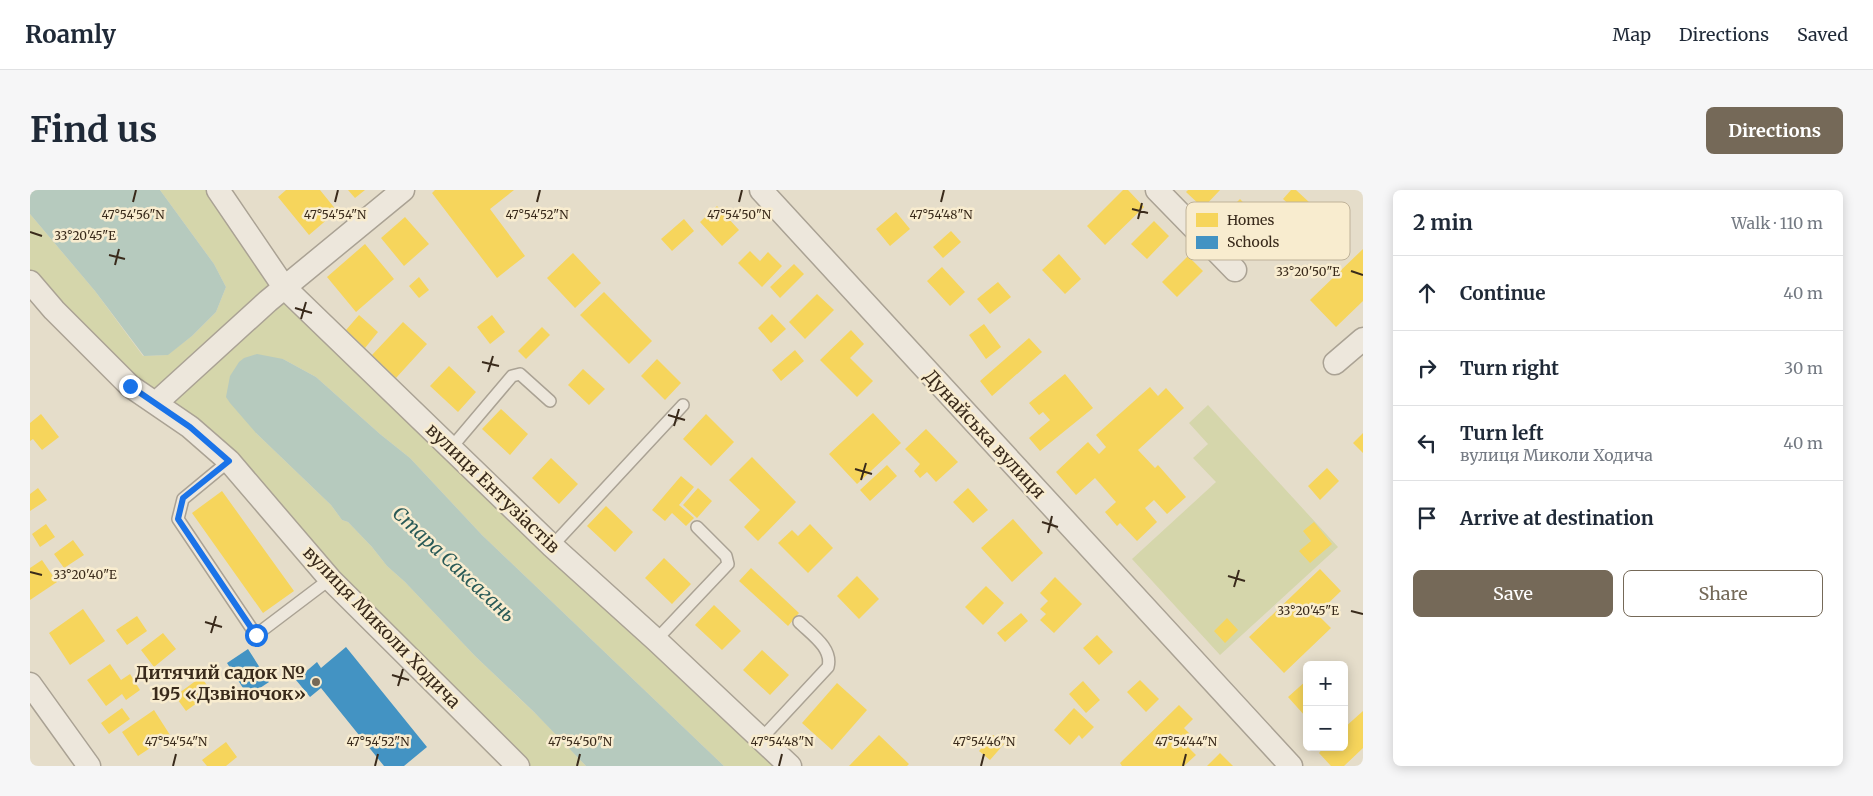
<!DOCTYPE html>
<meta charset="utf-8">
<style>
:root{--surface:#fff;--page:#f6f6f7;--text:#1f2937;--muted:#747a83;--line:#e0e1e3;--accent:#756958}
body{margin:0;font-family:Merriweather,serif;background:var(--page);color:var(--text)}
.controls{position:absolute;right:15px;bottom:15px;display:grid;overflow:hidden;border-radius:8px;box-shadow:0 2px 12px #0003}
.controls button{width:45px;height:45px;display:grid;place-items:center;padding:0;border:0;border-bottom:1px solid var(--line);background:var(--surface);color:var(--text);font:25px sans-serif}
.stop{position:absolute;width:15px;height:15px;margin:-11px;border:4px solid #1a73e8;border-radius:50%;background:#fff}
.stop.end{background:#1a73e8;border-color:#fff;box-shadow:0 1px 5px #0008}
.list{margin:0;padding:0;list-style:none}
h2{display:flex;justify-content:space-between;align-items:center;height:65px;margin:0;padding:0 20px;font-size:21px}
h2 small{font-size:16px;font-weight:400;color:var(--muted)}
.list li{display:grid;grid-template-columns:32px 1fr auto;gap:15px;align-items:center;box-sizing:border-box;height:75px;padding:0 20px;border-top:1px solid var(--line)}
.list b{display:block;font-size:19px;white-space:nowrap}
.list p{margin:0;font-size:16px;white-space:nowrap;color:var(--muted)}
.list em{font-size:16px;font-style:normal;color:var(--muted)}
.actions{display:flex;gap:10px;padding:15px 20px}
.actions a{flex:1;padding:11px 0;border:1px solid var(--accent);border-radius:8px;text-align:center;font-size:18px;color:var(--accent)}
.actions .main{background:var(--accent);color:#fff}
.icon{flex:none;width:28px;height:28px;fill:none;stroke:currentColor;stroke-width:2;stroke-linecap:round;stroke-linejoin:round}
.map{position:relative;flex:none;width:1333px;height:576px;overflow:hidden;border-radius:8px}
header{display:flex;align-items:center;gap:30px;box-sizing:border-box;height:70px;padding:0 25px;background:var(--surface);border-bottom:1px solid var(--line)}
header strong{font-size:24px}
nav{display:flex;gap:28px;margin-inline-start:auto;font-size:18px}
.intro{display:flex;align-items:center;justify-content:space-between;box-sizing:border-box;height:120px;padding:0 30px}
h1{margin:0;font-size:35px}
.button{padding:12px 22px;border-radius:8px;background:var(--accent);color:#fff;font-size:18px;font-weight:700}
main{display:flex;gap:30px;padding:0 30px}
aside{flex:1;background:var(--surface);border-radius:8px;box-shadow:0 2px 12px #0003}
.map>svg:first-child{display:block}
</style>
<header>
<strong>Roamly</strong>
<nav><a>Map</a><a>Directions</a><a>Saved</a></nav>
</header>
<div class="intro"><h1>Find us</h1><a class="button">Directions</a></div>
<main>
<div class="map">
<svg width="1333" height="576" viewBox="0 0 1333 576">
<rect width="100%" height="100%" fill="#e5ddca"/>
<path fill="#d5d6ab" d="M130,0H189L254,97L760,576H694L452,345L380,268L350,244L286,187L253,169L226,243L301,315L312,330L318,332L342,357L357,376L375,392L445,466L508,526L556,576H488L199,271L0,92V24L65,101L113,166L137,165L162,146L186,122L196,97L184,74Z
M1178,215L1308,357L1190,465L1102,369L1186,292L1163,268L1178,254L1159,233Z"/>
<path fill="#b6cabe" d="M0,0H130L184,74L196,97L186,122L162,146L138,165L114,166L65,101L0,24Z
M227,164L253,169L286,187L350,244L380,268L452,345L694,576H556L504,522L445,466L375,392L357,376L342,357L318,332L312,330L301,315L226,243L200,213L196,207L200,186L209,172L214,168Z"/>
<path fill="#f6d55c" d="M256,0H290L307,21L279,45L248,7Z
M318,0H335L325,8Z
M405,0H484L460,19L495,66L467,88L402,3Z
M1093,0H1098L1114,17L1075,55L1057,36Z
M1158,0H1190L1173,18L1156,2Z
M1261,0H1266L1280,13L1270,24L1253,9Z
M1210,9L1241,42L1218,64L1187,32Z
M687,16L709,40L692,56L670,32Z
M866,22L880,39L860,56L846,39Z
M375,27L399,54L374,76L351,48Z
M654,29L664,41L642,61L631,49Z
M1124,31L1139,46L1117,69L1101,54Z
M921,41L931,52L913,68L903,57Z
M335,54L364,89L326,122L297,87Z
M1333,59V111L1306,137L1280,110Z
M720,61L730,71L738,62L752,76L732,97L708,73Z
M543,63L571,93L545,118L517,88Z
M1029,64L1051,89L1035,104L1012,80Z
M1158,66L1173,81L1147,107L1132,92Z
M764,74L774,84L750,108L740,97Z
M912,77L935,102L920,116L897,91Z
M389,87L399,100L389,108L379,96Z
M968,92L981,107L960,124L947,109Z
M574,102L622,151L599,174L550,125Z
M787,104L804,120L775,149L759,132Z
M742,124L756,139L741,153L728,138Z
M329,125L348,142L335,158L316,140Z
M462,125L475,142L460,154L447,137Z
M373,132L397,154L366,188L342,165Z
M954,134L971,157L956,169L939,145Z
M512,137L520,145L496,169L488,161Z
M821,140L834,154L820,168L843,191L827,207L790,170Z
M999,148L1012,162L962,206L950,191Z
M765,160L774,171L751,191L742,180Z
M627,169L651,193L635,210L611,186Z
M419,176L446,202L428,222L400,196Z
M553,179L575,199L559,215L538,195Z
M1035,184L1063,218L1010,261L999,248L1020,230L1013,222L1009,225L999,213Z
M1120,197L1128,206L1136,198L1154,218L1108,260L1125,278L1128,275L1156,307L1137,324L1124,310L1115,318L1127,332L1107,351L1090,333L1087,336L1075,322L1086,312L1065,288L1046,305L1026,282L1058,252L1069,264L1076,257L1066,245Z
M471,219L498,244L480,265L452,239Z
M843,223L871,253L827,294L799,264Z
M11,224L29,247L12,260L3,249L0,251V233Z
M676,224L704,252L681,276L653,249Z
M896,239L928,272L906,292L897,282L890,288L884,281L890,274L875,259Z
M1333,243V263L1323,253Z
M722,267L766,312L728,351L714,337L730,320L699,290Z
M521,268L548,294L529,314L502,288Z
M857,275L867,286L840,311L830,300Z
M1297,278L1309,291L1290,310L1278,296Z
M651,286L664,297L649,315L664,328L656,336L642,323L635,331L622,320Z
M8,298L17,310L0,321V304Z
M668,298L682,311L667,328L653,315Z
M938,298L958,320L943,333L923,312Z
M192,301L264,401L233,423L162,323Z
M576,316L603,342L585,362L557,336Z
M983,329L1013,363L982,392L951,358Z
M1284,332L1302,354L1280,373L1269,361L1281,351L1273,341Z
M16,334L25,347L10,357L2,344Z
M780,334L803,358L778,383L748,353L762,340L768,346Z
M43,350L54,365L34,378L24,364Z
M634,368L661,394L642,414L615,388Z
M12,370L27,392L0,410V378Z
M721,378L769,423L758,436L709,391Z
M1290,379L1311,401L1287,424L1301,438L1254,483L1219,447Z
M827,386L849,409L829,429L807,406Z
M1025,387L1052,414L1024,443L1010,430L1016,424L1010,419L1018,411L1010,403Z
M956,396L974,413L953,435L935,417Z
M684,415L711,441L692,460L665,435Z
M53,419L75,451L40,475L19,443Z
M991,423L998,431L975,452L967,443Z
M107,426L117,441L97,455L86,440Z
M1197,428L1208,440L1195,453L1184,441Z
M133,443L146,459L124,477L111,460Z
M1067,445L1083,462L1069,475L1053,458Z
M732,460L759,485L740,505L713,480Z
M80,474L91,490L100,484L110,500L96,510L92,504L76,516L57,490Z
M171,487L182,502L156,521L145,506Z
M1110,490L1129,509L1116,522L1097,502Z
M1277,490V524L1275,526L1258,507Z
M1053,491L1070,510L1056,523L1039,504Z
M807,493L837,520L802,560L772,533Z
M1149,515L1163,529L1154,538L1164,548L1157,556L1166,565L1154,576H1092L1090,573Z
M92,518L100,529L79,544L71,533Z
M1044,518L1064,537L1052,549L1049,545L1040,555L1024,540Z
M124,520L140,545L108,566L92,542Z
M1333,521V558L1314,576H1301L1289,563L1294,557H1314V538Z
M849,545L879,574L877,576H819Z
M963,545L974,554L960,570L949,561Z
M196,552L207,567L196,576H177L172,570Z
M1190,563L1203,576H1177Z"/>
<path fill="#4393c3" d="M316,457L397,557L374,576H354L291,498L280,507L266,490L287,472L291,478Z
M218,459L239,492L218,506L197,473Z"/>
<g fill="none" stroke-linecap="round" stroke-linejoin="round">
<g stroke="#aaa294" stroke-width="14">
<path id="lane" d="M421,258L482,186L490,184L520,211
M199,271L153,309L148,329L226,445L300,389
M522,356L653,215
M626,450L698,374L696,366L667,337
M731,549L798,477C803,458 781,444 769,432"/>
</g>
<g stroke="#aaa294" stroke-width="25">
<path id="street" d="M188,0L254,97L522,356L626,450L760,576
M731,0L1261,576
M1127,0L1205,80
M0,92L24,120L100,196L160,237L199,271L300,389L488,576
M1305,173L1333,149
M126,213L238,111L373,0
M0,494L59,576"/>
</g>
<use href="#lane" stroke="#ede7dc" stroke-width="11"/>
<use href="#street" stroke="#ede7dc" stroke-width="22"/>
</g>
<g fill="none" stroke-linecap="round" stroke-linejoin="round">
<path stroke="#1a73e8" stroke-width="6" d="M100,196L160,237L199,271L153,308L148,329L226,445"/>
</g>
<path fill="none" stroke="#392a1b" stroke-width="2" d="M103,12L106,0M305,12L308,0M507,12L510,0M709,12L712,0M911,12L914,0M1102,19L1118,23M1108,29L1112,13M0,42L12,46M79,65L95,69M85,75L89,59M1321,81L1333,85M265,118L282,123M271,129L276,112M452,172L469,176M458,182L463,166M638,225L655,230M644,236L649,219M825,279L842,284M831,290L836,273M1012,332L1028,337M1018,343L1022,326M0,382L12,385M1198,386L1215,391M1204,397L1209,380M1321,421L1333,424M175,432L192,437M181,443L186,426M362,485L379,490M368,496L373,479M143,576L146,564M345,576L348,564M547,576L550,564M749,576L752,564M951,576L954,564M1153,576L1156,564"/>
<circle fill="#756958" stroke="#f8eccf" stroke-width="2" cx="286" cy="492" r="5"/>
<g text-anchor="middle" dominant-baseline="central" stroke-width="5" stroke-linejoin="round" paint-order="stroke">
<g font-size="18" fill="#392a1b" stroke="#f8eccf">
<text transform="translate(955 244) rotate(47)">Дунайська вулиця</text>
<text transform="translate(463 298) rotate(44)">вулиця Ентузіастів</text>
<text transform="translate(352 437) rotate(46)">вулиця Миколи Ходича</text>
</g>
<g font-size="18" font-weight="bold" fill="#392a1b" stroke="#f8eccf" text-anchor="end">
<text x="276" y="482">Дитячий садок №<tspan x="276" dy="21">195 «Дзвіночок»</tspan></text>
</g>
<g font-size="19" font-style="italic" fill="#295a57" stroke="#f8eccf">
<text transform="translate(424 374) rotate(43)">Стара Саксагань</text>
</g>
</g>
<rect x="1156" y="12" width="164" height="58" rx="8" fill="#f8eccf" stroke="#bfb299" stroke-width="1"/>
<rect x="1166" y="23" width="22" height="14" fill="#f6d55c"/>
<rect x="1166" y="46" width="22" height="13" fill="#4393c3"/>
<g font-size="14" fill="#392a1b">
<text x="1197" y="35">Homes</text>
<text x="1197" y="57">Schools</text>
</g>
<g font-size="12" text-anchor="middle" fill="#392a1b" stroke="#f8eccf" stroke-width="5" stroke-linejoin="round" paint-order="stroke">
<text x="103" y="29">47°54'56"N</text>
<text x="305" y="29">47°54'54"N</text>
<text x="507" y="29">47°54'52"N</text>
<text x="709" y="29">47°54'50"N</text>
<text x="911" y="29">47°54'48"N</text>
<text x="55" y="50">33°20'45"E</text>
<text x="1278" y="86">33°20'50"E</text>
<text x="55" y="389">33°20'40"E</text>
<text x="1278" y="425">33°20'45"E</text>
<text x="146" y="556">47°54'54"N</text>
<text x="550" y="556">47°54'50"N</text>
<text x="348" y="556">47°54'52"N</text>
<text x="752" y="556">47°54'48"N</text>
<text x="954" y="556">47°54'46"N</text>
<text x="1156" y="556">47°54'44"N</text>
</g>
</svg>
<div class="controls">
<button>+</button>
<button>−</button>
</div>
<div class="stop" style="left:226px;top:445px"></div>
<div class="stop end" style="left:100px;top:196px"></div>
</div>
<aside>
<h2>2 min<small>Walk · 110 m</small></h2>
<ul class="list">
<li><svg class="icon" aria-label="ahead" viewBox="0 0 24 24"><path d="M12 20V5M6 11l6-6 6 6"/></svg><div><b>Continue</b></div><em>40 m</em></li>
<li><svg class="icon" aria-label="right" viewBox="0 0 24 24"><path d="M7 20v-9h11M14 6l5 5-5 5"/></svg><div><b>Turn right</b></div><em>30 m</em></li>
<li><svg class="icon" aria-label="left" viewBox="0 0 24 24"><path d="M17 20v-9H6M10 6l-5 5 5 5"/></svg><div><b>Turn left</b><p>вулиця Миколи Ходича</p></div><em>40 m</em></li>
<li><svg class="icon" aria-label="arrive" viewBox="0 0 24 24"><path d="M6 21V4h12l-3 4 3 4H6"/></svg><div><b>Arrive at destination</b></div></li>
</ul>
<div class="actions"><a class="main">Save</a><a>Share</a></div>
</aside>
</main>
